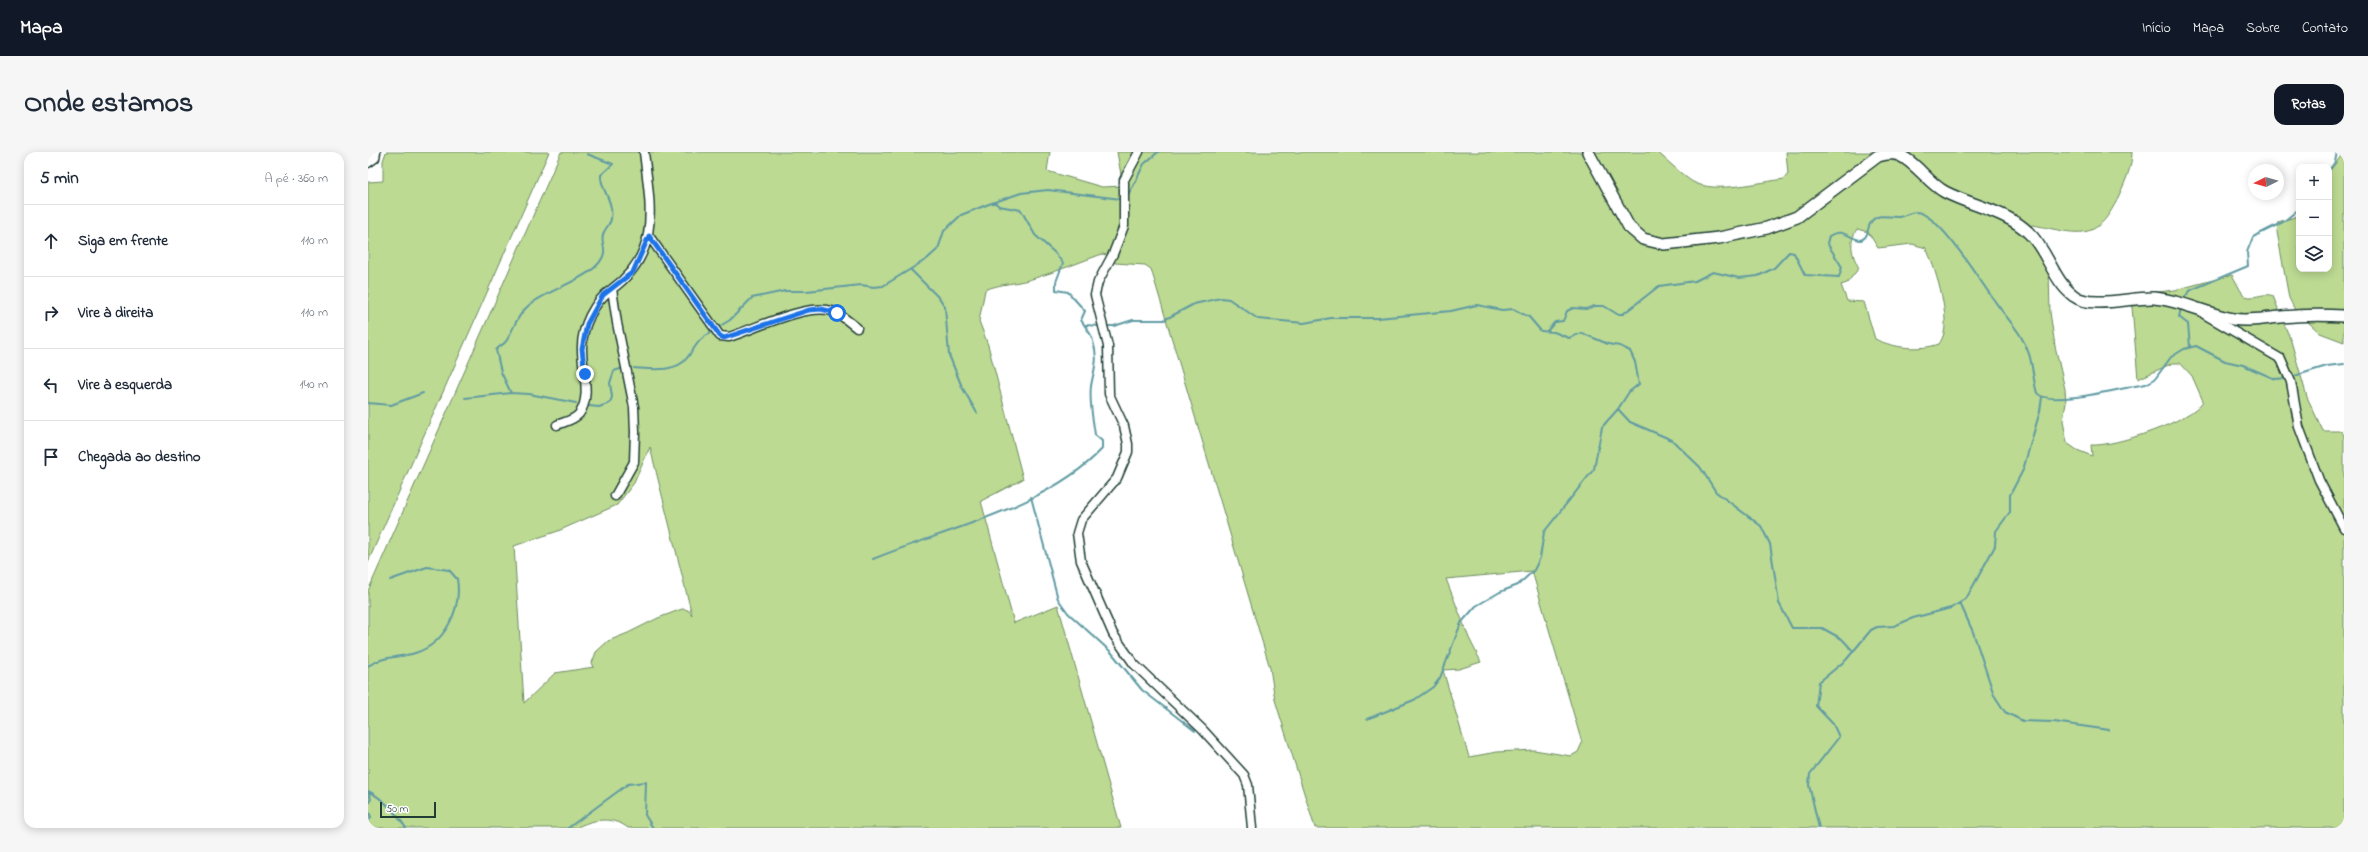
<!DOCTYPE html>
<html lang="pt">
<meta charset="utf-8">
<style>
:root{--surface:#fff;--page:#f6f6f7;--text:#1f2937;--muted:#747a83;--line:#e0e1e3;--accent:#111827}
body{margin:0;font-family:"Indie Flower",sans-serif;background:var(--page);color:var(--text)}
.controls{position:absolute;right:12px;top:12px;display:grid;overflow:hidden;border-radius:8px;box-shadow:0 2px 10px #0003}
.controls button{width:36px;height:36px;display:grid;place-items:center;padding:0;border:0;border-bottom:1px solid var(--line);background:var(--surface);color:var(--text);font:20px sans-serif}
.compass{position:absolute;left:1880px;top:12px;width:36px;height:36px;border-radius:50%;background:var(--surface);box-shadow:0 2px 10px #0003;rotate:265deg}
.scale{position:absolute;left:12px;bottom:10px;width:56px;box-sizing:border-box;padding-left:4px;border:2px solid #1f3d34;border-top:0;font-size:11px;line-height:14px;white-space:nowrap;color:#1f3d34;-webkit-text-stroke:3px #fff;paint-order:stroke}
.stop{position:absolute;width:12px;height:12px;margin:-9px;border:3px solid #1a73e8;border-radius:50%;background:#fff}
.stop.end{background:#1a73e8;border-color:#fff;box-shadow:0 1px 4px #0008}
.list{margin:0;padding:0;list-style:none}
h2{display:flex;justify-content:space-between;align-items:center;height:52px;margin:0;padding:0 16px;font-size:17px}
h2 small{font-size:13px;font-weight:400;color:var(--muted)}
.list li{display:grid;grid-template-columns:26px 1fr auto;gap:12px;align-items:center;box-sizing:border-box;height:72px;padding:0 16px;border-top:1px solid var(--line)}
.list b{display:block;font-size:15px;white-space:nowrap}
.list em{font-size:13px;font-style:normal;color:var(--muted)}
.icon{flex:none;width:22px;height:22px;fill:none;stroke:currentColor;stroke-width:2;stroke-linecap:round;stroke-linejoin:round}
.map{position:relative;flex:none;width:1976px;height:676px;overflow:hidden;border-radius:12px}
header{display:flex;align-items:center;gap:24px;box-sizing:border-box;height:56px;padding:0 20px;background:var(--accent);color:#fff}
header strong{font-size:19px}
nav{display:flex;gap:22px;margin-inline-start:auto;font-size:14px}
.intro{display:flex;align-items:center;justify-content:space-between;box-sizing:border-box;height:96px;padding:0 24px}
h1{margin:0;font-size:28px}
.button{padding:10px 18px;border-radius:12px;background:var(--accent);color:#fff;font-size:14px;font-weight:700}
main{display:flex;gap:24px;padding:0 24px}
aside{flex:1;background:var(--surface);border-radius:12px;box-shadow:0 2px 10px #0003}
.map>svg:first-child{display:block}
</style>
<header>
<strong>Mapa</strong>
<nav><a>Início</a><a>Mapa</a><a>Sobre</a><a>Contato</a></nav>
</header>
<div class="intro"><h1>Onde estamos</h1><a class="button">Rotas</a></div>
<main>
<aside>
<h2>5 min<small>A pé · 360 m</small></h2>
<ul class="list">
<li><svg class="icon" aria-label="ahead" viewBox="0 0 24 24"><path d="M12 20V5M6 11l6-6 6 6"/></svg><div><b>Siga em frente</b></div><em>110 m</em></li>
<li><svg class="icon" aria-label="right" viewBox="0 0 24 24"><path d="M7 20v-9h11M14 6l5 5-5 5"/></svg><div><b>Vire à direita</b></div><em>110 m</em></li>
<li><svg class="icon" aria-label="left" viewBox="0 0 24 24"><path d="M17 20v-9H6M10 6l-5 5 5 5"/></svg><div><b>Vire à esquerda</b></div><em>140 m</em></li>
<li><svg class="icon" aria-label="arrive" viewBox="0 0 24 24"><path d="M6 21V4h12l-3 4 3 4H6"/></svg><div><b>Chegada ao destino</b></div></li>
</ul>
</aside>
<div class="map">
<svg width="1976" height="676" viewBox="0 0 1976 676">
<rect width="100%" height="100%" fill="#fff"/>
<filter id="ink" filterUnits="userSpaceOnUse"><feTurbulence type="fractalNoise" baseFrequency=".025" numOctaves="2"/><feDisplacementMap in="SourceGraphic" scale="8" xChannelSelector="R" yChannelSelector="G"/><feConvolveMatrix kernelMatrix="1 2 1 2 8 2 1 2 1" color-interpolation-filters="sRGB"/></filter>
<g filter="url(#ink)">
<path fill="#bcda92" stroke="#6e8c63" fill-rule="evenodd" d="M18,0H181L0,410V30L15,29V9Z
M193,0H682L679,19L734,35L755,34L749,0H1289C1298,7 1316,25 1325,30C1347,42 1392,30 1416,27L1420,22L1418,0H1764C1764,14 1758,28 1752,41C1730,92 1712,82 1665,73L1659,75L1681,119L1682,160L1687,194L1697,237L1698,251L1695,269L1699,291L1709,298L1724,304L1723,293C1746,295 1824,269 1835,249L1824,224L1812,211H1805L1770,227L1763,143L1807,138L1864,123C1868,129 1871,137 1875,142C1881,150 1897,139 1905,144L1923,189L1939,245L1955,279H1973L1976,283V676H947L907,548L902,516L783,117L777,113L747,111L744,104L734,102C712,110 690,119 667,126C650,132 633,131 617,138L611,169L620,193L655,327L613,349L646,471L690,453L753,676H260C245,664 224,667 208,676H0V439ZM1489,77L1500,80L1510,96L1544,92L1558,96C1567,115 1581,160 1576,181C1575,185 1573,189 1571,192C1551,199 1526,196 1507,187L1496,150L1479,149L1473,133L1479,131L1491,116C1484,103 1480,91 1489,77ZM282,295L324,463L320,458L314,457L290,466L260,481L240,489L228,500L224,511L226,515L187,521L156,551L146,394L190,379L249,353L266,331ZM1164,419L1214,591L1210,600L1203,604L1166,598L1129,600L1101,605L1075,518L1091,517L1113,510L1101,486L1078,427Z
M1976,0V190L1952,181L1927,158L1921,146L1909,80L1910,70L1927,65L1931,61V117H1961V20Z"/>
<g fill="none" stroke-linecap="round" stroke-linejoin="round">
<path stroke="#619ba3" stroke-width="2" d="M1961,18L1967,10L1969,0
M759,46L776,12L790,0
M543,118L572,147L577,155L581,203L594,235L609,261
M1814,148L1823,138L1880,114L1879,100L1885,85L1915,70L1931,57
M1813,156L1811,165L1820,172L1822,195
M717,173L732,174
M352,174L362,168L384,146L417,139H439L493,133L506,135L515,134L559,107L570,97L576,79L593,63L621,52L653,41L680,38L753,47
M737,174H746L765,168H796L826,152L853,146L861,147L890,167L936,171L963,166H1010L1083,159L1109,153L1134,158L1145,157L1161,165L1173,179L1186,180L1201,186L1213,181L1216,182L1240,192L1252,194L1262,199L1267,210L1271,232L1261,240L1250,257L1234,275L1226,317L1176,380L1172,406L1166,418L1150,433L1132,440L1108,454L1093,471L1072,526L1065,535L1046,548L999,567
M1179,179L1187,170L1195,169L1199,159L1205,156L1218,157L1227,154H1236L1249,162H1255L1291,134L1327,129L1345,120L1371,126L1390,124L1406,116L1421,100L1426,101L1437,123L1471,125L1474,115L1459,91L1461,84C1474,75 1482,87 1493,88C1502,84 1498,77 1503,70C1509,60 1521,66 1531,65C1538,64 1541,60 1548,60C1571,61 1612,129 1626,148C1638,166 1654,180 1661,202C1665,214 1665,228 1669,241C1681,256 1758,235 1778,232L1787,227L1803,205L1816,197L1828,194L1857,209L1875,213L1907,227L1919,226
M266,216C282,217 308,221 319,206C329,194 328,189 342,181
M1923,225L1959,214L1976,212
M143,241L133,220L128,198C131,194 136,193 139,188C146,176 148,165 159,155C178,137 232,125 236,101C237,95 233,89 235,83C236,77 242,73 243,67C246,47 232,38 233,23L245,12L219,2
M97,246L143,241L161,242L208,251
M0,251L23,253L55,241
M221,254L231,255L242,251L244,245L242,231L246,219L255,216
M1250,257L1262,270L1304,288L1332,315L1348,340L1393,374L1402,392L1411,451L1424,476H1454L1474,487L1485,499
M663,345L690,447L700,461L743,500L774,538L827,579
M505,407C578,377 680,355 734,297V289L727,283C725,267 721,251 723,234C726,216 731,209 725,189C723,180 717,175 713,168L717,159L700,140L688,138V130L695,111L687,101L667,83L653,58L631,54L626,50
M1592,451L1605,480L1626,543L1637,560L1655,569L1686,570L1741,578
M0,514C14,504 31,506 47,501C77,492 94,457 89,427L81,418L59,415L22,428
M0,639C16,647 28,661 38,676
M0,640L3,647L0,652
M0,658L3,665L0,670
M200,676L260,632L278,630L277,663L285,676
M1451,676L1441,633L1442,622L1471,585L1465,572L1448,554L1451,530L1478,508L1503,478L1509,475L1526,474L1545,466L1583,456L1598,447L1627,394L1628,379L1642,360V343L1655,318L1672,259L1674,245"/>
<g stroke="#1f3d34" stroke-width="11">
<path id="street" d="M771,0L756,28V74L745,102L730,130L727,143L740,194L741,242L756,274L760,292V300L749,326L713,368L709,381L713,409L745,482L766,512L834,577L876,623L880,633L884,676
M0,11L7,6L8,0
M281,84L352,184L361,185C386,177 439,151 464,159C473,162 481,170 489,176
M1836,162L1913,207L1923,230L1931,275L1951,328L1976,376
M189,273C196,270 206,268 211,262C224,245 214,217 214,198C213,176 226,149 244,137
M247,344L266,310L267,280L266,255L249,171L244,137C294,101 282,53 276,0"/>
</g>
<g stroke="#1f3d34" stroke-width="14">
<path id="secondary" d="M1220,0L1261,75L1275,87L1296,92L1351,86L1399,76L1429,65L1510,4C1520,1 1529,0 1538,7C1552,16 1562,32 1577,40C1604,54 1639,59 1661,81C1680,99 1685,129 1706,144C1723,157 1764,145 1786,146C1813,148 1838,162 1865,167C1880,170 1897,166 1913,165C1934,163 1955,163 1976,164"/>
</g>
<use href="#street" stroke="#fff" stroke-width="8"/>
<use href="#secondary" stroke="#fff" stroke-width="11"/>
</g>
</g>
<g fill="none" stroke-linecap="round" stroke-linejoin="round" filter="url(#ink)">
<path stroke="#1a73e8" stroke-width="5" d="M217,222L214,197L219,172L235,143L265,120L281,84L352,184L356,186L441,158L453,157L469,161"/>
</g>
</svg>
<div class="controls">
<button>+</button>
<button>−</button>
<button><svg class="icon" aria-label="layers" viewBox="0 0 24 24"><path d="M12 4l9 5-9 5-9-5zM3 14l9 5 9-5"/></svg></button>
</div>
<svg class="compass" viewBox="-18 -18 36 36"><path d="M0-13l5 13h-10z" fill="#e53935"/><path d="M0 13l5-13h-10z" fill="#747a83"/></svg>
<div class="scale">50 m</div>
<div class="stop" style="left:469px;top:161px"></div>
<div class="stop end" style="left:217px;top:222px"></div>
</div>
</main>
